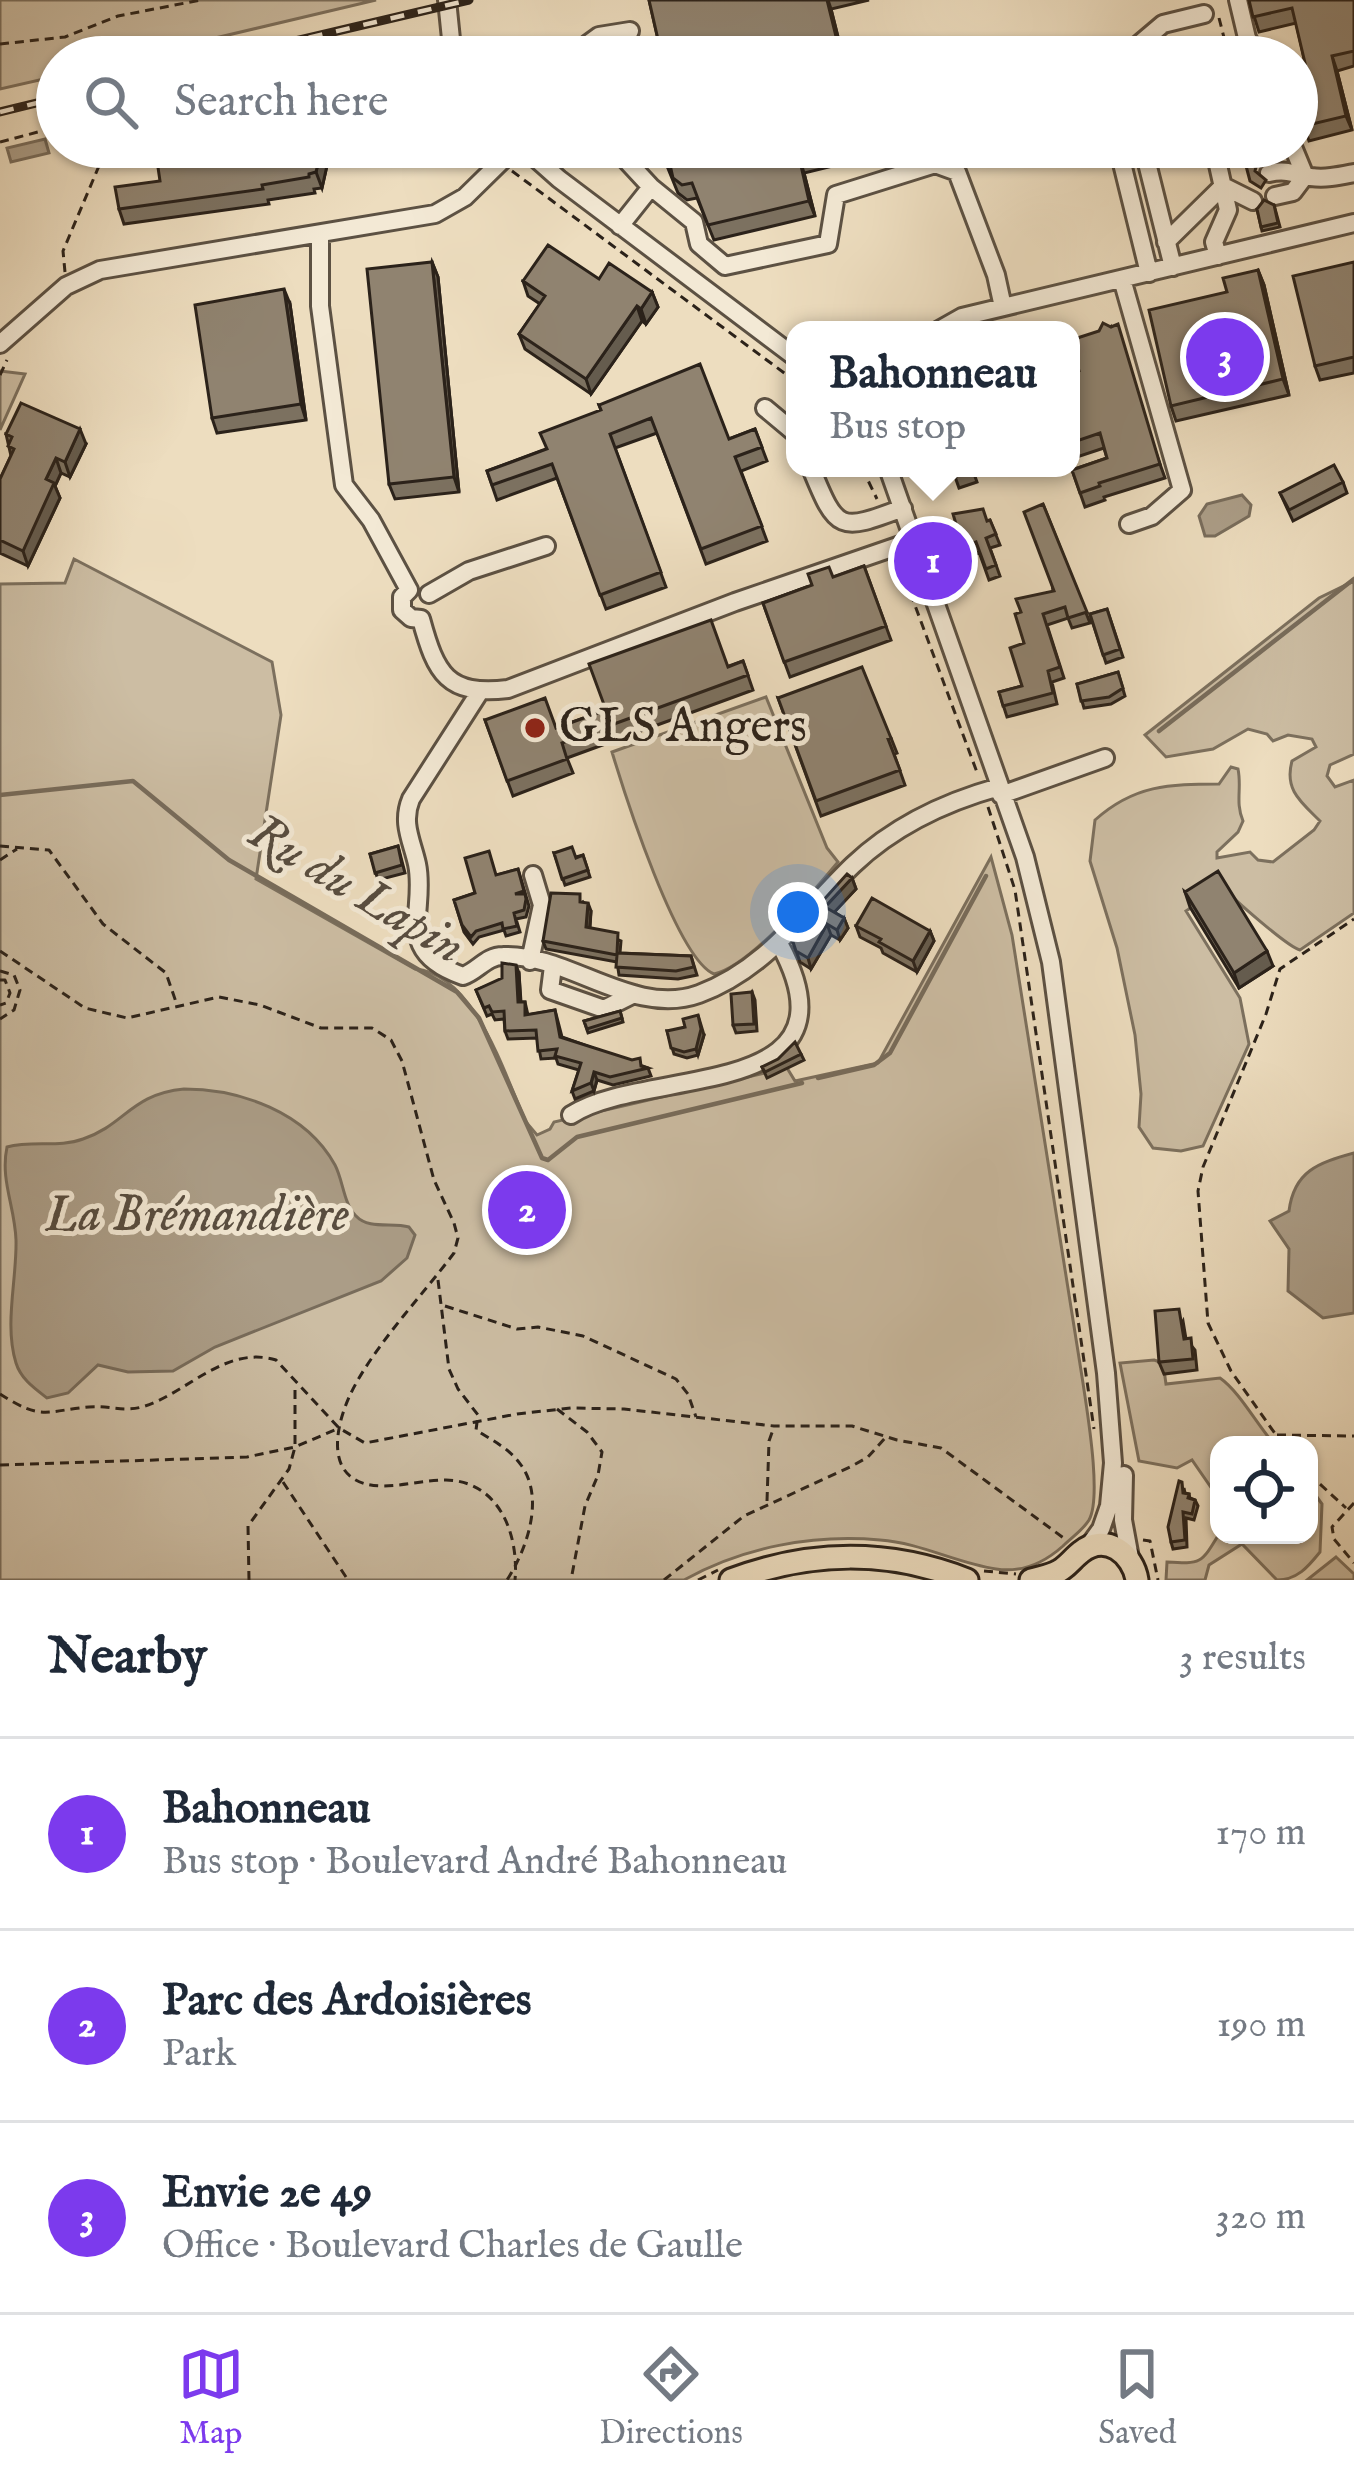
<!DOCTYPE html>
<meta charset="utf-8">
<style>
:root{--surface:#fff;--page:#f6f6f7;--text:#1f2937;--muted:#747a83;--line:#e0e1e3;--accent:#7c3aed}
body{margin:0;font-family:"IM FELL English",serif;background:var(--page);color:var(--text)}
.controls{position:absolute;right:36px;bottom:36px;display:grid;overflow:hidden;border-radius:24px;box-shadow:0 3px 9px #0004}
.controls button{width:108px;height:108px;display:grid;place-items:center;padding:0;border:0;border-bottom:3px solid var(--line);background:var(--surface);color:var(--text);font:60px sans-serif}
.you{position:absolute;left:798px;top:912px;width:42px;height:42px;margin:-30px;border:9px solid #fff;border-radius:50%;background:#1a73e8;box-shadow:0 0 0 18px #1a73e833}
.badge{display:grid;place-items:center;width:78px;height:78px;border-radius:50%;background:var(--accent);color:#fff;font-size:39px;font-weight:700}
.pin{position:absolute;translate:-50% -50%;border:6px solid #fff;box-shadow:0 3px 12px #0006}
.popup{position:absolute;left:786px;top:321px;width:294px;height:156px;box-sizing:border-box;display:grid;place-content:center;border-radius:24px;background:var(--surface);filter:drop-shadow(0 3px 9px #0005);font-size:39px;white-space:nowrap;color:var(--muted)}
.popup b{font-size:45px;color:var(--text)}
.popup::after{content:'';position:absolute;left:50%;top:100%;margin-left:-24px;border:24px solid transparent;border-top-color:var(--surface)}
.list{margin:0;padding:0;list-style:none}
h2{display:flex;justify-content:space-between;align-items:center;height:156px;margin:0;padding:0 48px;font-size:51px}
h2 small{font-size:39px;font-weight:400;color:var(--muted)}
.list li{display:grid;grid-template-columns:78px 1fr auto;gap:36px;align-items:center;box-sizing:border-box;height:192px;padding:0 48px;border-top:3px solid var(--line)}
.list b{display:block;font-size:45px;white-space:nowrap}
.list p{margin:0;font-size:39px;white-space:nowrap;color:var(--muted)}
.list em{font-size:39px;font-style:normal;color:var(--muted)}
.icon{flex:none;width:66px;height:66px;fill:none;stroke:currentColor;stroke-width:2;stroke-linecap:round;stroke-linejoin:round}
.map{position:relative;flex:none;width:1354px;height:1580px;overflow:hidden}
.search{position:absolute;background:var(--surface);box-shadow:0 3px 9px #0004;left:36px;right:36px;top:36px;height:132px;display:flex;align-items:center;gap:30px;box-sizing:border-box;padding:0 42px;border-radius:66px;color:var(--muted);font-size:45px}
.sheet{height:732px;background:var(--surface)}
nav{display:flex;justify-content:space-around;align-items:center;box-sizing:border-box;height:168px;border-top:3px solid var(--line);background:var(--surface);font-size:33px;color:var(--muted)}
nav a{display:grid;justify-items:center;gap:6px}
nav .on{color:var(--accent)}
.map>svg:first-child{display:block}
</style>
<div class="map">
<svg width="1354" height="1580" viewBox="0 0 1354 1580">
<rect width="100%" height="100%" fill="#edddbf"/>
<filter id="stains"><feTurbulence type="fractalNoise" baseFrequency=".00167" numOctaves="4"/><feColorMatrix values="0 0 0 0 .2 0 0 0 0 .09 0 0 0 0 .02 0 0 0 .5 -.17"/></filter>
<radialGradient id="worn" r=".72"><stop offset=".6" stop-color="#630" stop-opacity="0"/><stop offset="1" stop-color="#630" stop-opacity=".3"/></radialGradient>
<path fill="#ccbda3" stroke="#7c705e" stroke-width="3" d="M0,0H376L135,57H57V76L0,89Z
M0,371L25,374L0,430Z
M74,559L272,662L281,715L256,879L415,969C475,974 504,1074 526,1122L537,1135L550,1129L554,1122L787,1068L795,1081L878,1063L991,857L1012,935L1083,1383C1087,1411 1102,1497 1089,1520C1083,1530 1071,1538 1063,1546C1044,1563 1022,1573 996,1569C956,1563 921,1543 880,1540C813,1534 743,1547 684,1580H0V584L65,583Z
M1354,581V754L1330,765L1327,776L1335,787L1354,780V913L1300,950C1288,947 1233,899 1223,887L1186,911L1240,998L1249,1044L1203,1146L1181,1151L1153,1148L1139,1127L1141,1094L1135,1035L1117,948L1090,861L1095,820C1134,785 1169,784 1219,784L1231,767L1238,769C1242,788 1235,802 1243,821L1238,832L1217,852V858L1250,852L1258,860L1273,862L1314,830L1320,821C1301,802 1284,790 1292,761L1316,747L1312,739L1288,735L1273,741L1267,734L1248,729L1213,749L1166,757L1145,735L1319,598Z
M766,697L827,848L838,862C814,891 749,967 714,974C677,959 625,795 612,752Z
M1154,1360L1163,1363L1166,1384L1220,1378C1240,1392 1257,1425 1275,1445H1219V1499L1192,1460L1177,1468L1139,1461L1120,1363Z
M1309,1486L1322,1504L1320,1552C1308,1567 1297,1580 1277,1580L1242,1544L1209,1565L1205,1580H1166L1167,1562C1201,1564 1201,1564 1219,1534L1309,1535Z
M1336,1557L1354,1574V1580H1307Z"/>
<path fill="#ab9d87" stroke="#786c5b" stroke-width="3" d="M45,139L49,153L11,162L7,148Z
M1242,495L1251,505L1249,516L1215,536H1205L1199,516L1207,504Z
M184,1089C240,1089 306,1112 335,1165C343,1180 344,1205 356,1216C369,1230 392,1222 409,1227L415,1235L407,1258L381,1281L215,1347L173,1371L128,1372L98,1365L68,1393L47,1398C34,1388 21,1379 16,1363C4,1325 17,1279 16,1240C15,1207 0,1180 7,1147C32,1140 59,1148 83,1139C125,1125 131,1094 184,1089Z
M1354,1153V1313L1323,1318L1288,1291L1289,1249L1270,1221L1289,1211C1294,1171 1318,1163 1354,1153Z"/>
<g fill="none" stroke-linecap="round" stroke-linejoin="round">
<path stroke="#786c5b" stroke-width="4.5" d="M1159,731L1354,579
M0,795L133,781L229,860L457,992L479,1018L542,1158L548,1160L577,1137L802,1083
M818,1078L874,1065L890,1053L986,876"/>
<g stroke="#5c5143" stroke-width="22">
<path id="minor" d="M447,0L451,39L459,57
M1238,0L1247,38L1258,57
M588,57V44L599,36L630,31
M1124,57L1163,24L1204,14
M1166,57L1191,47L1193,57
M523,147L559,179L795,357
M614,147L651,187L694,222L699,244L725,266L828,244L836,195L935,164L957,172L996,275L1003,307
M1118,147L1149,273
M1143,147L1173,267
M1214,147L1228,210L1214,242L1218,256
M1293,147L1305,176
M1269,173C1286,169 1294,174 1311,177C1326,179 1339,176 1354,173
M1275,196L1293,192L1305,176
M620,226L651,187
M320,234V306L344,485L371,520L409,590
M1166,242L1223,186L1253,201
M1122,279L1182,490L1152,516L1129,524
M939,330L962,317L1354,223
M0,344L66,286L100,270L435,214L465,197L516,147
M765,408L795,433
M811,468C837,532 839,532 903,508
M888,468L1025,857L1051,962L1106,1373L1113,1463L1109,1506L1101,1529L1088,1547
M409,590L402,597V610L411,618L421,619
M429,594L469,571L546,546
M421,619C436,674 447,696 508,689L735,602L915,540
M479,693L411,799C401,823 412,841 417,864C427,911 392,951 463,976C478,971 486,956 503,956C568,953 633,1018 699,994C767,969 804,912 853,865C894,826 945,802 999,787
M1001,795L1105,758
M530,961L542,905L533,875
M553,966L550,990L604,1009L634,994
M571,1115C645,1066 866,1104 780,945
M1124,1475L1123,1520L1130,1558"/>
</g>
<g stroke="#2b221a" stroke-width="27">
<path id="major" d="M731,1580C811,1550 888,1549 967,1580
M1031,1580C1041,1577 1051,1576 1059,1571C1068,1566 1073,1558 1081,1552C1106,1532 1133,1554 1137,1580"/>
</g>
<path stroke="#2b221a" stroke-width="3" stroke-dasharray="9 6" stroke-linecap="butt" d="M1219,18L1229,57
M0,44L65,37L118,16L201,0
M358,57L433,43
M0,142L57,127
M512,171L795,381
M65,272L63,251L107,147
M0,375L7,360
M862,468L877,499
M900,565L978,775
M988,807L1015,890L1094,1429
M0,846L49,850L103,924L166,973L176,1002
M0,860L17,849
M0,951L85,1008L127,1018L219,997L260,1005L321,1028H372L391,1040L402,1061L434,1180L454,1223L458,1238L454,1253C421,1297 373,1347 350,1395C333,1432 325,1485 382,1486C403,1486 425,1480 446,1480C499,1481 519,1534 515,1580
M0,971L14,975L20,990L14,1010L0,1019
M0,980H5L10,993L6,1003L0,1005
M438,1280L449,1369L458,1389L478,1415L476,1430C493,1441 509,1448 521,1465C545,1498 527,1549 507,1580
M445,1306L517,1329L538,1327L583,1336L676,1379L688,1394L696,1417
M0,1394C42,1421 45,1411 89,1407C109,1405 125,1413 145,1406C188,1392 226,1345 276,1360L339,1428L365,1443L517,1414L571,1408L624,1409L774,1426H852L897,1440L941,1448L1065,1539
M557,1409L587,1432L602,1452L598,1475L585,1506L571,1580
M1277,1435L1354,1436
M1283,1445L1231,1371L1208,1323L1198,1191L1203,1167L1266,1014L1280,969L1354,919
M0,1465L247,1457L295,1447L337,1429
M1309,1474L1346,1508
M283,1482L348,1580
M767,1501L769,1441L774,1427
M1354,1503L1332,1527L1334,1539L1354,1563
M1143,1540L1150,1541L1158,1580
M984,1571L1016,1574
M249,1580L248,1526L289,1469L295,1447V1388
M664,1580L744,1516L852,1466L868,1457L886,1437
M698,1580L718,1570"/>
<use href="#minor" stroke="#f3e9d5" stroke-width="16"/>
<use href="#major" stroke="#edddbf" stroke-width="21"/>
<g stroke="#2b221a" stroke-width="9">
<path id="rail" d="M227,57L469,0
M0,112L57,98"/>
</g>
<use href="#rail" stroke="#f3e9d5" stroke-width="4.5" stroke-dasharray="14" stroke-linecap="butt"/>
</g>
<path fill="#7c7160" stroke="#2b221a" stroke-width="3" d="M649,0H869L831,9L843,57H662Z
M1249,0H1354V66L1337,71L1352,130L1309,141L1304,126L1309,80L1296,23L1259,32Z
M372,147H434L436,154L379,166Z
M662,147H864L866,158L804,173L815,216L714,240L697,198L687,200L678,193L665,161Z
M261,150L328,161L322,188L314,189L315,193L268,200L269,204L124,224L119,209Z
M1274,205L1280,227L1262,231L1257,209Z
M432,262L438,277L459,492L395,499L389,484Z
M1354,262V373L1320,380L1315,366Z
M1258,270L1264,285L1289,395L1176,421L1171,406L1227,292Z
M599,279L652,292L658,307L646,324L642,321L591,394L525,349L519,334L540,304L528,296L523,281Z
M290,304L306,420L217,433L212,418Z
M1111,327L1165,478L1104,497L1105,500L1085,507L1072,470L1107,458L1104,448L1071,459V375L1079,371Z
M599,405L729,439L755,429L767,461L741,471L767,541L706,564L657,433L615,448L666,587L606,609L557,478L497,500L487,471L546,449L601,410Z
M6,434L86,444L70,477L61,473L55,486L60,498L28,566L0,553V479L11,456Z
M952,468H972L977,482L959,488Z
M1343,482L1347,493L1293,521L1280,493Z
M1043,504L1090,623L1072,628L1068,618L1047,625L1064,678L1052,682L1057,704L1007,717L999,692L1022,686L1024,643L1021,612L1053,591Z
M990,520L1000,545L990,548L1000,576L989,580L979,552L948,564L935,534Z
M864,566L891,640L790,677L763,603Z
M1107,609L1123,657L1106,663L1090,614Z
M743,661L753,690L567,758L573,773L513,796L485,720L556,728Z
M1118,672L1125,696L1111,704L1084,708L1077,684Z
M778,698L891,738L897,753L894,754L905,785L821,816Z
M398,846L405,873L378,880L370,854Z
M554,853L576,857L583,855L590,877L565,885Z
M518,869L529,906L526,917L516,919L520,932L506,936L504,930L479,937L473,944L464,932L454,900L475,893L497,875Z
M852,878L856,889L834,912L844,918L848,928L840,940L831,935L811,969L800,962L791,936Z
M1185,892L1273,966L1239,988L1190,907Z
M583,902L591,911L590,928L621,941L620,953L691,956L697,975L678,979L619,975L617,962L546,949L543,941Z
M856,926L930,931L934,941L917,972L883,953L881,948L860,937Z
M519,973L521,1002H525L528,1015L555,1010L562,1037L648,1068L651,1076L613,1085L597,1080L594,1091L575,1099L572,1091L579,1070L558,1064L556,1058L541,1059L537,1038L508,1039L505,1031L504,1019L495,1020L492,1014L487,1016L476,990Z
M752,992L755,1000L757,1031L736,1033L733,1025Z
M620,1011L623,1022L588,1033L584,1021Z
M667,1031L704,1035L698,1055L687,1058L674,1054Z
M801,1054L804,1060L767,1078L762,1067Z
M1183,1321L1186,1339L1195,1350L1197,1370L1164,1374L1159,1362Z
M1184,1488L1185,1493L1189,1494L1190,1498L1195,1500L1198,1506L1194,1520L1186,1518L1187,1547L1173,1549L1171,1542Z"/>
<path fill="#655c4e" stroke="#2b221a" stroke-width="3" d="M828,0L831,9L843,57H841Z
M1332,56L1337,71L1352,130L1346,116Z
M322,147H326L328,161L322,188L316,172Z
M799,157L804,173L815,216L809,201Z
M432,262L438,277L459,492L454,477Z
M1258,270L1264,285L1289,395L1283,379Z
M284,289L290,304L306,420L301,404Z
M652,292L658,307L646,324L641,309Z
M637,306L642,321L591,394L586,379Z
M80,429L86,444L70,477L65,462Z
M56,458L61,473L55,486L60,498L28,566L23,551L46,479Z
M852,878L856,889L829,918L825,907Z
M588,903L591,911L589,935L586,927Z
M844,918L848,928L840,940L837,930Z
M827,924L831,935L811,969L808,958Z
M930,931L934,941L917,972L913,961Z
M1267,951L1273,966L1239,988L1234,973Z
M516,965L519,973L521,1010L518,1002Z
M698,1015L704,1035L698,1055L696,1049Z
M594,1072L597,1080L594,1091L591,1083Z"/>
<path fill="#908370" stroke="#2b221a" stroke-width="3" d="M649,0H827L841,57H662Z
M1249,0H1354V53V51L1332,56L1346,116L1304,126L1297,97V83L1309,80L1292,8L1253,17Z
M625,43L629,57H609L607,48Z
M155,147H257V151L281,147H322L316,172L309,174V177L262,185L263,189L119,209L115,187L160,181Z
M662,147H843L799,157L809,201L708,225L692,183L682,185L673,178L669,160L665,161Z
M1258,159L1255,171L1266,180L1261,188L1250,181L1245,162Z
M1264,200L1274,205L1278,223L1261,227L1257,209Z
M548,245L599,279L609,263L652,292L641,309L637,306L586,379L519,334L545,296L523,281Z
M432,262L454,477L389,484L367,269Z
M1354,262V357L1315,366L1293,276Z
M1258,270L1283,379L1171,406L1149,310L1227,292L1223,278Z
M284,289L301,404L212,418L195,305Z
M1103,323L1111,327L1118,324L1160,464L1099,483L1100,486L1080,493L1072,470L1107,458L1100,433L1071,443V375L1079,371L1071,340L1099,331Z
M700,364L729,439L755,429L762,447L735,457L762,526L701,549L651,418L610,434L661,572L600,595L552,464L492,485L487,471L547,449L540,433L601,410L599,405Z
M21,403L80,429L65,462L56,458L46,479L54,483L23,551L0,540V479L14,449L8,446L12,437L6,434Z
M1334,465L1343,482L1289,510L1280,493Z
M952,468H972L973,470L954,477Z
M1043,504L1087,612L1068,618L1065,607L1043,614L1060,667L1048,671L1053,693L1003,706L999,692L1022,686L1010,648L1024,643L1015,614L1021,612L1016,599L1054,591L1024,512Z
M983,509L987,521L990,520L996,534L986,538L996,565L986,569L976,542L944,554L935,534L956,524L953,514Z
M864,566L886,626L784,662L763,603L812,585L808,574L829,567L833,577Z
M1107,609L1120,649L1103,655L1090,614Z
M711,620L728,667L743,661L748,675L562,743L567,759L507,781L485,720L545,698L556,728L606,710L589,664Z
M862,667L891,738L888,739L900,770L816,801L778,698Z
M1118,672L1123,688L1109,697L1081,701L1077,684Z
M398,846L402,865L375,873L370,854Z
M572,847L576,858L583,855L588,870L562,879L554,853Z
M489,851L496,875L518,869L524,891L515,894H525L526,899L524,910L514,913L517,926L503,929L502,923L476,931L471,937L462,925L454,900L475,893L465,858Z
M1218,871L1267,951L1234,973L1185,892Z
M847,874L852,878L825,907L844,918L837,930L827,924L808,958L796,951L791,936Z
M551,893L580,894V902L588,903L586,927L618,933L617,953L691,956L694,967L676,971L616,967L617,955L543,941Z
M872,898L930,931L913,961L879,942L881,939L856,926Z
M502,963L516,965L518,1002H525V1015L555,1010L560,1037L632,1060L640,1058L641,1066L648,1068L610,1077L594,1072L591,1083L572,1091L581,1063L555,1056L557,1049L538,1051L536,1030L505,1031L504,1011L492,1012L489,1006L484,1008L476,990L502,978Z
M752,992L754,1024L733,1025L731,994Z
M620,1011L622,1018L587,1029L584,1021Z
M698,1015L701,1029L696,1049L684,1052L671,1048L667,1031L685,1027L683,1019Z
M795,1042L801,1054L765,1072L762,1067L778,1059Z
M1179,1309L1184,1339L1191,1338L1193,1359L1159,1362L1155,1311Z
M1179,1481L1182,1482L1183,1493L1189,1494L1188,1498L1195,1500L1192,1514L1183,1512L1185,1540L1171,1542L1168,1527Z"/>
<circle fill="#8f2418" stroke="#f3e9d5" stroke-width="4.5" cx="535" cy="728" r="12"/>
<g text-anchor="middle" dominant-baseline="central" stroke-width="10" stroke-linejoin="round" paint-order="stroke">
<g font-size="48" fill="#2b221a" stroke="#f3e9d5" text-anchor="start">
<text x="559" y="728">GLS Angers</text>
</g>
<g font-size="51" font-style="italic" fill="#584d40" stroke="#f3e9d5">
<text transform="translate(356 891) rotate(31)">Ru du Lapin</text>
<text x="197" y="1216">La Brémandière</text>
</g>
</g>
<rect width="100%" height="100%" filter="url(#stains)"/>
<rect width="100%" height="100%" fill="url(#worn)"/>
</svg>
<div class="controls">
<button><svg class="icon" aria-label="locate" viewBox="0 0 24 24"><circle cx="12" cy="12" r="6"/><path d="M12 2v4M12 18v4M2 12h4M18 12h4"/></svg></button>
</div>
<div class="you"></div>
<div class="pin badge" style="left:933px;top:561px">1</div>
<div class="popup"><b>Bahonneau</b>Bus stop</div>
<div class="pin badge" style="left:527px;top:1210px">2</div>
<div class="pin badge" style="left:1225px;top:357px">3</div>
<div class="search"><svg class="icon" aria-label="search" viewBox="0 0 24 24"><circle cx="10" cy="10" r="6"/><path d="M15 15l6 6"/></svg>Search here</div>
</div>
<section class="sheet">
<h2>Nearby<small>3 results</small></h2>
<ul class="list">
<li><span class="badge">1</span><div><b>Bahonneau</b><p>Bus stop · Boulevard André Bahonneau</p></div><em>170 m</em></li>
<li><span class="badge">2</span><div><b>Parc des Ardoisières</b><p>Park</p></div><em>190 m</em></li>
<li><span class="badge">3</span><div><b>Envie 2e 49</b><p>Office · Boulevard Charles de Gaulle</p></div><em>320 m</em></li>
</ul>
</section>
<nav>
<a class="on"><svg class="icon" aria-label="map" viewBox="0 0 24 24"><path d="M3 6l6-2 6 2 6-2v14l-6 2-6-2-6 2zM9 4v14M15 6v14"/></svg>Map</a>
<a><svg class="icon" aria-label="directions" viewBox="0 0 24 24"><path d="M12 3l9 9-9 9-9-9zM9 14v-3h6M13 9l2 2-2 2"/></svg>Directions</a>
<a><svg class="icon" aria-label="saved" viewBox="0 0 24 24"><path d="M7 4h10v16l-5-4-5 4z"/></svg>Saved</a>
</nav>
